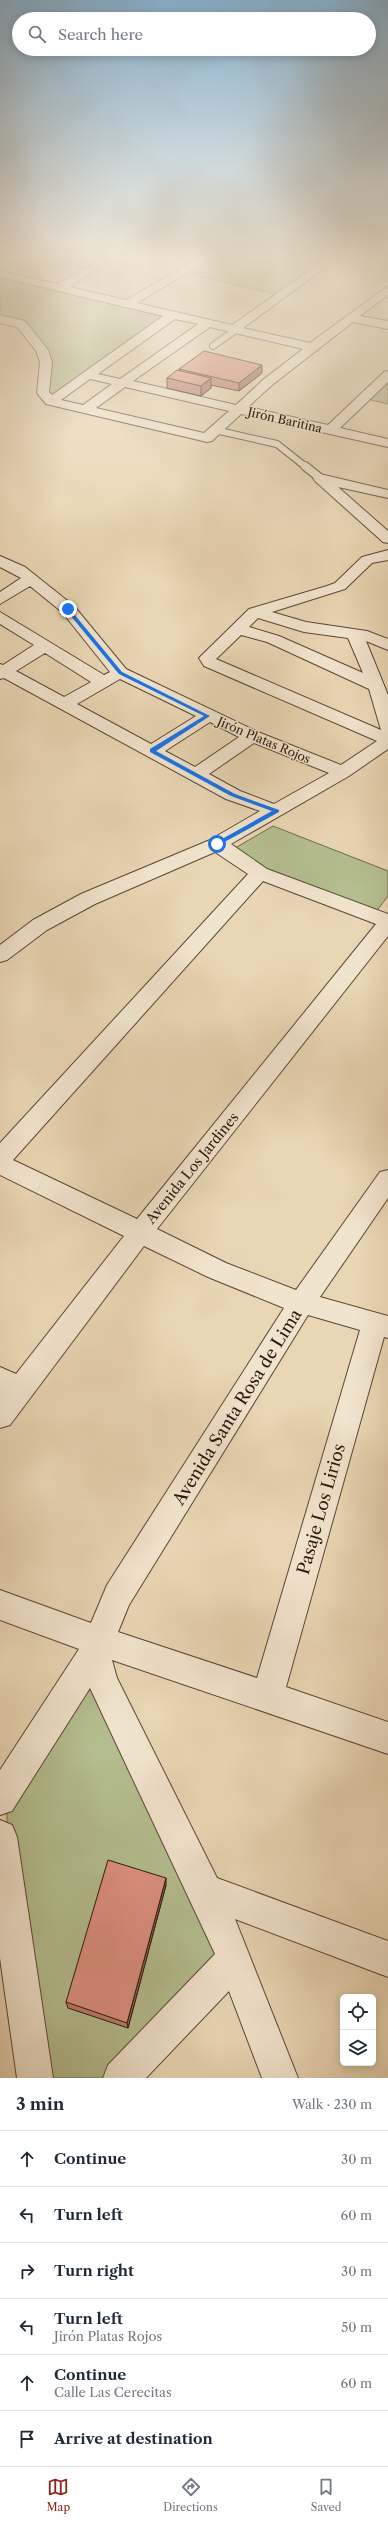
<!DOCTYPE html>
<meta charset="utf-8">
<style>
:root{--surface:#fff;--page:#f6f6f7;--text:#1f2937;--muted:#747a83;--line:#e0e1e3;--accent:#8f2418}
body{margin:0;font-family:"Libre Caslon Text",serif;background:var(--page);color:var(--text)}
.controls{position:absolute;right:12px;bottom:12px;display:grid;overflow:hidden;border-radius:6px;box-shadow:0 2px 10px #0003}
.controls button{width:36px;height:36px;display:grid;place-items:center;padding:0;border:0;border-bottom:1px solid var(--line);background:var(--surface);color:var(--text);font:20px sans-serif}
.stop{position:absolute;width:12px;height:12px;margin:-9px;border:3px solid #1a73e8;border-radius:50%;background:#fff}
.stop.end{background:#1a73e8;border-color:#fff;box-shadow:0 1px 4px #0008}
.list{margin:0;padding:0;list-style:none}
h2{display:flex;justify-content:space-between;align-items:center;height:52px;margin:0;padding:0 16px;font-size:17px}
h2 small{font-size:13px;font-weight:400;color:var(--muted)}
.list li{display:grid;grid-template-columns:26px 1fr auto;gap:12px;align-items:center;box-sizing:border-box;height:56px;padding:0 16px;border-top:1px solid var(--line)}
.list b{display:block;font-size:15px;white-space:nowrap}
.list p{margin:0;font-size:13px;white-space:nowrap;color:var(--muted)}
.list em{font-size:13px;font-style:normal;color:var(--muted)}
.icon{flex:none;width:22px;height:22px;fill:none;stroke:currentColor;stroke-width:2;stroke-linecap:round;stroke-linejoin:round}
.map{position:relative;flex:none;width:388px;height:2078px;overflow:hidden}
.search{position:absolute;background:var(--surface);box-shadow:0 2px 10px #0003;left:12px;right:12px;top:12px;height:44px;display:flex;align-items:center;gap:10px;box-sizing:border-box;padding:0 14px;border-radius:22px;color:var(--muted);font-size:15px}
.sheet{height:388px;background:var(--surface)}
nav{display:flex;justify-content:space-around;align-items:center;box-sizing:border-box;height:56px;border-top:1px solid var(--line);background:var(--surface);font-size:11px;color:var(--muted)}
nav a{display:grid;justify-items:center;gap:2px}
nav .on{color:var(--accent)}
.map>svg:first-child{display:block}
</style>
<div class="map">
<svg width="388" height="2078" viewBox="0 0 388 2078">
<rect width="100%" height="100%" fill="#e9d6b4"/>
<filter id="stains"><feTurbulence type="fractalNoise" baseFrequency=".005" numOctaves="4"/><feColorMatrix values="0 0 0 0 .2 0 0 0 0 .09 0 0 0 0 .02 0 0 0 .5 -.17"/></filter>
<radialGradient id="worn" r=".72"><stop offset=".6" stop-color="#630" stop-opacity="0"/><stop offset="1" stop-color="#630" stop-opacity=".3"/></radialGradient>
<path fill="#b4be8f" stroke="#706a4e" d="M220,256H332L278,295L190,274Z
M0,277L167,317L52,396L48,394V362L24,323L0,316Z
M388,375V404L363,398Z
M273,826L388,871V896L375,913L260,870L230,851Z
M91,1686L220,1965L112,2078H45L7,1828V1804Z"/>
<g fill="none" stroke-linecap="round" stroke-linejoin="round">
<g stroke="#5a4636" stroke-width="8">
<path id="service-far1" d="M213,346L237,329
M215,430L277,444L306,467"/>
</g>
<g stroke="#5a4636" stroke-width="10">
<path id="service" d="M305,466L320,478"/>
</g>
<g stroke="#5a4636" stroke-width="2">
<path id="minor" d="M14,256H26L0,270V263Z
M106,256H118L70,287L126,300L203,256H215L137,303L232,325L330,256H341L243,328L310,343L388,286V295L360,316L388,321V329L353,322L272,385L248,407L328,425L384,372L388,371V382L340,428L388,439V447L241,414L212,441L207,442L46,404L37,393L40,362L36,351L17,327L0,323V315L25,321L48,350L52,362L49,392L52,395L163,316L0,277V271L58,284ZM175,319L198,324L120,379L98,374ZM210,327L303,349L264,379L236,405L133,381ZM90,379L112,384L83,405L61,400ZM125,387L229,411L204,433L96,408Z
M320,474L388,490V498L338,487L388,531V543L383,542L315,481L313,478L315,475Z
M388,550V560L372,563L345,589L272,612L306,622L367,631L388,639V650L366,641L388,695V749L349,776L231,844L267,869L388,914V936L157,1229L226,1263L296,1290L380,1172L388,1170V1198L320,1297L388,1316V1338L384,1337L286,1687L388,1722V1754L112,1660L117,1678L217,1878L388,1941V1977L235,1919L298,2078H262L229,1991L146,2078H103L108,2065L215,1954L90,1688L12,1811L0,1815V1770L79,1649L0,1620V1590L91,1623L107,1585L284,1308L208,1277L144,1246L10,1425L0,1428V1367L16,1374L124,1236L0,1175V1143L248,874L215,852L95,904L47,930L7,960L0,962V945L33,920L81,894L210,840L260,811L226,799L4,678L0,679V664L3,665L34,645L0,624V612L104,675L110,672L62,612L30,586L0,604V592L21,578L0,567V556L25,567L74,606L126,669L258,732L341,765L377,741L204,666L199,658L249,609L327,586L335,583L362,557ZM258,618L304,632L348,638L363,673L279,636L249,627ZM241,635L267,642L369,689L381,730L216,659ZM45,653L91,682L64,697L16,671ZM120,679L196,716L151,744L77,704ZM210,722L239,737L195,767L165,751ZM254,743L329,773L274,804L240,791L209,774ZM263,881L376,924L137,1219L13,1160ZM308,1315L360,1330L257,1678L118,1632L129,1605Z
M0,1820L12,1825L17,1837L53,2078H17L0,1958Z"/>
</g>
<use href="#service-far1" stroke="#f1e4ce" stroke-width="6"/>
<use href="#service" stroke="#f1e4ce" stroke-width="8"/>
<use href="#minor" fill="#f1e4ce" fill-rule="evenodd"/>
</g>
<path fill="#bf7c6e" stroke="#2b160c" d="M179,369L262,373L239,391L211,385V388L201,396L167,388V378L179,371Z
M166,1885L128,2028L68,2008L66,2002Z"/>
<path fill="#9b655a" stroke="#2b160c" d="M262,365V373L239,391V383Z
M211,378V388L201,396V386Z
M166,1878V1885L128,2028L127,2023Z"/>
<path fill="#de9080" stroke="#2b160c" d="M204,351L262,365L239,383L179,369Z
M177,370L211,378L201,386L167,378Z
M108,1860L166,1878L127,2023L66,2002Z"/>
<linearGradient id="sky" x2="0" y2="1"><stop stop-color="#89b5d5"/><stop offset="0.47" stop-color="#f5eddd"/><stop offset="1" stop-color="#f5eddd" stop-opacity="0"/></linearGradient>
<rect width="388" height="547" fill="url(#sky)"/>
<path fill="#1a73e8" d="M69,608L122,672L210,716L156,751L235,794L279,810V812L219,845H215V843L272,811L231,796L150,752V749L204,716L119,674L65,609Z"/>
<g text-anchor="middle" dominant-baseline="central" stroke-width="3" stroke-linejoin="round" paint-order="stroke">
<g font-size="12" fill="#2b160c" stroke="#f1e4ce">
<text transform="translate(285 420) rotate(13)">Jirón Baritina</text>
<text transform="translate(264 740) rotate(23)">Jirón Platas Rojos</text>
</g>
<g font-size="14" fill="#2b160c" stroke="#f1e4ce">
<text transform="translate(192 1168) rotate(-51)">Avenida Los Jardines</text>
</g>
<g font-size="17" fill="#2b160c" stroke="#f1e4ce">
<text transform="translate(237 1407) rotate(-58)">Avenida Santa Rosa de Lima</text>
<text transform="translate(321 1509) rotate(-74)">Pasaje Los Lirios</text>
</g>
</g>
<rect width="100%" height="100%" filter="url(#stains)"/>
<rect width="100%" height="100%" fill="url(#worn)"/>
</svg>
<div class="controls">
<button><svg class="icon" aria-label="locate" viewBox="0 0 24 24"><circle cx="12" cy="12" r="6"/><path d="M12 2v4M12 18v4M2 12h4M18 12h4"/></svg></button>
<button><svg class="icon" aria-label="layers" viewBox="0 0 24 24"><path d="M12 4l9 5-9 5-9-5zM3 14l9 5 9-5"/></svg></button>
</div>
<div class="stop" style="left:217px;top:844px"></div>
<div class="stop end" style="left:68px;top:609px"></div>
<div class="search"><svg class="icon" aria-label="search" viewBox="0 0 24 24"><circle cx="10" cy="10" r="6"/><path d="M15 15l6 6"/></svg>Search here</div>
</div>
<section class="sheet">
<h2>3 min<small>Walk · 230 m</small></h2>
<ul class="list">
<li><svg class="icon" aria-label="ahead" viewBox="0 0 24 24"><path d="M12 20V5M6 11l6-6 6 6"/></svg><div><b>Continue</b></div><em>30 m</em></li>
<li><svg class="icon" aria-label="left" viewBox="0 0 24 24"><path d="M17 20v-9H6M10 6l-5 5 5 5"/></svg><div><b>Turn left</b></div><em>60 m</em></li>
<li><svg class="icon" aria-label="right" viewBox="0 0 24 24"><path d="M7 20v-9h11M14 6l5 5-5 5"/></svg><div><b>Turn right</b></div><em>30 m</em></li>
<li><svg class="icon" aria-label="left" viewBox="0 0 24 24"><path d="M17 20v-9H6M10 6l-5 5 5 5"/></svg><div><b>Turn left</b><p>Jirón Platas Rojos</p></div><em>50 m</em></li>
<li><svg class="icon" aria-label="ahead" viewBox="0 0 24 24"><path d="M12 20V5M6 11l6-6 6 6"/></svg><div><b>Continue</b><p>Calle Las Cerecitas</p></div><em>60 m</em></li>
<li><svg class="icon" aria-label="arrive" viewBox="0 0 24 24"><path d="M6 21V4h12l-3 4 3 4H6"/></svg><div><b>Arrive at destination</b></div></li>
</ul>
</section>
<nav>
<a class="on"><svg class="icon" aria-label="map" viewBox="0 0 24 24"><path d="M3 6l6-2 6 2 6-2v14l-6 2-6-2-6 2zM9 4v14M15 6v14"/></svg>Map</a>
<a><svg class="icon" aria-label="directions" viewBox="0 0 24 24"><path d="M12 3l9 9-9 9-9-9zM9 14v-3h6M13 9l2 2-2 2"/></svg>Directions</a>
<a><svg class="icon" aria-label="saved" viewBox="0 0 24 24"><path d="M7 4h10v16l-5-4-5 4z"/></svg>Saved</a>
</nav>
